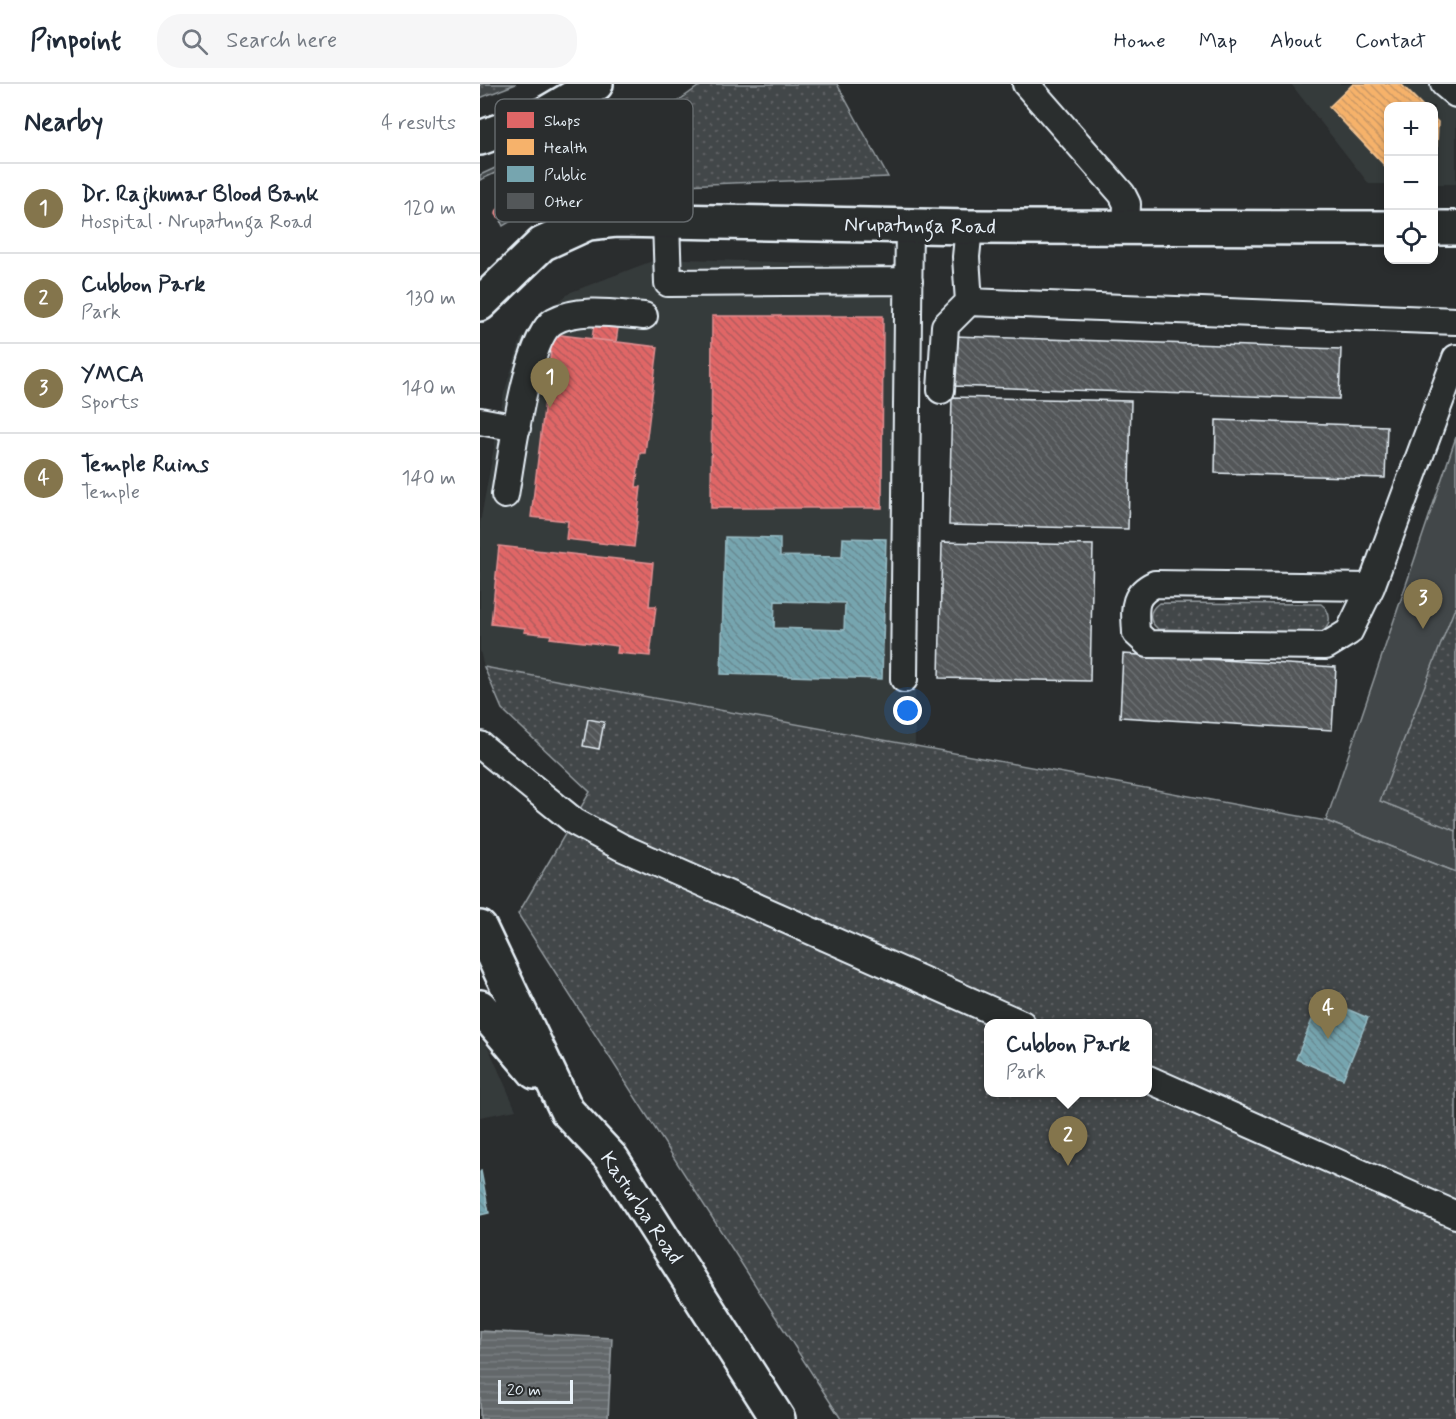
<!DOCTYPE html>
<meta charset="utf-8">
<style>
:root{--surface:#fff;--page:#f6f6f7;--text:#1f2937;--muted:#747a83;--line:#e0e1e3;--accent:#84754c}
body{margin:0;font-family:Mynerve,sans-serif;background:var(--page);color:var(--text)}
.controls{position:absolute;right:18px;top:18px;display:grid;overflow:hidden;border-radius:12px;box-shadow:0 3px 9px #0003}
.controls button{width:54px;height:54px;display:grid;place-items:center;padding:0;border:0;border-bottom:2px solid var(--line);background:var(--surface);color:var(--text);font:30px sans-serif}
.scale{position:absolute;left:18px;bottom:15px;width:75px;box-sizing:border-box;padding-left:6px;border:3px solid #e8f1f8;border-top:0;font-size:16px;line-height:21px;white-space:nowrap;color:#e8f1f8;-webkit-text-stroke:4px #2a2d2e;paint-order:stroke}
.you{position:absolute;left:428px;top:627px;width:21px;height:21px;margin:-15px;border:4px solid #fff;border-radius:50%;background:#1a73e8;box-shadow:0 0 0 9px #1a73e833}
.badge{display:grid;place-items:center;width:39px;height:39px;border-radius:50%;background:var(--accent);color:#fff;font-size:20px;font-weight:700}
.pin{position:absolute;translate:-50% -50px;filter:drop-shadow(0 2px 3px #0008)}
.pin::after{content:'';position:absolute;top:32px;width:21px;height:18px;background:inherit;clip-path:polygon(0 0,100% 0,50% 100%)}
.popup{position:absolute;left:504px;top:935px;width:168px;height:78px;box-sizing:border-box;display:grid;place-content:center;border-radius:12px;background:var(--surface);filter:drop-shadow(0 2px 4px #0005);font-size:20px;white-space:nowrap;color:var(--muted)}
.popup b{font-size:22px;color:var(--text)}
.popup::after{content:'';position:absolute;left:50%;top:100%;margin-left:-12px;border:12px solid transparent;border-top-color:var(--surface)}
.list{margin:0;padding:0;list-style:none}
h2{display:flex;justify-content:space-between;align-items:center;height:78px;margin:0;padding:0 24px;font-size:26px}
h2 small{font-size:20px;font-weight:400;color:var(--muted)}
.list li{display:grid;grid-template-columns:39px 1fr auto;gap:18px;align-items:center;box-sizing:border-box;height:90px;padding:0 24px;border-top:2px solid var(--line)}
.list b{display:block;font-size:22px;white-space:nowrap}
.list p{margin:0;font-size:20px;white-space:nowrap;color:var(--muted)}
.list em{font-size:20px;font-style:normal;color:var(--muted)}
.icon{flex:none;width:33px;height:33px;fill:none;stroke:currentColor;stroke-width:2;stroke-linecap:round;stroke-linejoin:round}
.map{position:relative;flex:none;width:976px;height:1335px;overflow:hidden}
header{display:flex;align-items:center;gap:36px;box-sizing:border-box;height:84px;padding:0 30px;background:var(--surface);border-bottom:2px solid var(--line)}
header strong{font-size:28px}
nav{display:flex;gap:33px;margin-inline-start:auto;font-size:21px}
.search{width:420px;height:54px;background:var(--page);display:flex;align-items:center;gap:15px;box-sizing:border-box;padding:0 21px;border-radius:24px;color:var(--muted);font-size:22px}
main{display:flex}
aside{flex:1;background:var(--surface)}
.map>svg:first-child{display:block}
</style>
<header>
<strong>Pinpoint</strong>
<div class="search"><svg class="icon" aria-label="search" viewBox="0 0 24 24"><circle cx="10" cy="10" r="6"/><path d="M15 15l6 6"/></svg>Search here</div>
<nav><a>Home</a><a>Map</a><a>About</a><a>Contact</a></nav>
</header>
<main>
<aside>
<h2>Nearby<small>4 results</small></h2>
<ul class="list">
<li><span class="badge">1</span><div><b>Dr. Rajkumar Blood Bank</b><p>Hospital · Nrupatunga Road</p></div><em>120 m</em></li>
<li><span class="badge">2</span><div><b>Cubbon Park</b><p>Park</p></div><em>130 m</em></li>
<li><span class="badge">3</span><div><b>YMCA</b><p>Sports</p></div><em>140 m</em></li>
<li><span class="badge">4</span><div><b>Temple Ruins</b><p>Temple</p></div><em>140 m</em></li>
</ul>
</aside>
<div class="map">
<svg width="976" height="1335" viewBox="0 0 976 1335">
<defs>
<pattern id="park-dots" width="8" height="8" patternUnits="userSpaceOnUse" patternTransform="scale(1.5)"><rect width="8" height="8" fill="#424648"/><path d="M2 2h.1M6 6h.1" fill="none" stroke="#5d6163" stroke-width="1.8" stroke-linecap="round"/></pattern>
<pattern id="water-rules" width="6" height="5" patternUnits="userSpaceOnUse" patternTransform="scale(1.5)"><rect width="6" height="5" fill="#63686b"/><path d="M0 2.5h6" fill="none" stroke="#797e81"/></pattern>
<pattern id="shops-back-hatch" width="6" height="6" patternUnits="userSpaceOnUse" patternTransform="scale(1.5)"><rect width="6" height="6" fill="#e06666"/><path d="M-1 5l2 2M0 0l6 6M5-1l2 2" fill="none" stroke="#b25d5e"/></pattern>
<pattern id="health-back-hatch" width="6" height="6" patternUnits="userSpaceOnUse" patternTransform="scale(1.5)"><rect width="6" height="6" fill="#f6b26b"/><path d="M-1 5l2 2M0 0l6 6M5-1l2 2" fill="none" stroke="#ca9863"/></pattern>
<pattern id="public-back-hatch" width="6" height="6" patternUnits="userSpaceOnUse" patternTransform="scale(1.5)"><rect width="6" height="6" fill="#76a5af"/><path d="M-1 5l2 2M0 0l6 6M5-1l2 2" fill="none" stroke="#688991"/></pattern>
<pattern id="building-back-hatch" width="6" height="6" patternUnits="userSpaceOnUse" patternTransform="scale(1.5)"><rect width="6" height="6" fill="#535759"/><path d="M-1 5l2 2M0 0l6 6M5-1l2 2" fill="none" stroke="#6c7072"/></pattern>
</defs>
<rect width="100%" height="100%" fill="#2a2d2e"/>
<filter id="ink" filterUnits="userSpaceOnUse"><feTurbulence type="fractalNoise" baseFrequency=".0167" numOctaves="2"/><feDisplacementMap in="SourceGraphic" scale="12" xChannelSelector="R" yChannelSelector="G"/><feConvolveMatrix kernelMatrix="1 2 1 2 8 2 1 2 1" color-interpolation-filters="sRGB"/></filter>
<g filter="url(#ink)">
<path fill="#363a3b" d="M811,0H976V100H954V22H908V100H889Z
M180,174L437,183L435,662L4,583L0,567V439L24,309L41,255L66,227L91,208Z
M0,955L9,965L36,1026L0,1033Z"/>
<path fill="#424648" stroke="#959ca0" stroke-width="1.5" d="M54,66L56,70L0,96V91Z
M72,114L73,119L44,129L23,142L21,138L45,123Z
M976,353V788L846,737Z"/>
<path fill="url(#park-dots)" stroke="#959ca0" stroke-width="1.5" fill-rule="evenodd" d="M0,0H36L0,14Z
M222,0H357L408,93L151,103L139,59Z
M679,519L841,520C852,528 852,541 841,549L678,545C668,537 668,527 679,519Z
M976,521V747L900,717Z
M4,583L846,737L976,788V1335H361L38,830L110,708L22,625ZM508,940H668V1008H508Z"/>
<path fill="url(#water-rules)" stroke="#989fa3" stroke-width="1.5" d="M0,1247L132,1254L128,1335H0Z"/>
<path fill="url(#shops-back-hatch)" stroke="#e29092" stroke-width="1.5" d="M16 129a5 5 0 1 1 10 0a5 5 0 1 1-10 0Z
M232,232H403L402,424H231Z
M115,234L139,237L136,258L112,255Z
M73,250L178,263L165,369H160L156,403H161L154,463L86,455L88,437L51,433Z
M19,462L173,479L169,522H176L170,572L137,569L138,562L70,554L71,551L44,548L45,544L11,540Z"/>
<path fill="url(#health-back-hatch)" stroke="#f2c595" stroke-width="1.5" d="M873,0H921L943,22H908V82H905L849,23Z
M954,34L958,38L956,83H954Z"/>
<path fill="url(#public-back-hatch)" stroke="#98bcc5" stroke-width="1.5" fill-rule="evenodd" d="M245,453L300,454V472L362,473L363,454L406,455L402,595L241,590ZM295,517L365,519L364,546L294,544Z
M841,914L888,934L863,995L816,975Z
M1,1087L9,1129L0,1131V1088Z"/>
<path fill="url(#building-back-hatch)" stroke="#e8f1f8" stroke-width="1.5" d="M474,252L861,265L859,315L473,302Z
M472,313L651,317L648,445L469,441Z
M736,336L907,342L905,394L735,389Z
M462,458L613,461L610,597L459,594Z
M643,570L856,583L852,646L640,633Z
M108,635L124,638L119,665L103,662Z"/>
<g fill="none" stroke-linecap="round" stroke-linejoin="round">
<g stroke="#e8f1f8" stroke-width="30">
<path id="minor" d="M546,0L642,110L647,120L646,144
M964,0L976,10
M186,137L188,199L429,197
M489,143L486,173L489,218L976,237
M461,306L465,242L489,218
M0,337L37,344
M25,411C31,378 46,253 74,237C100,223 136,230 164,232
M891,503L869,548L846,562L668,560L656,549C655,526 651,511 675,500L891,503L976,274
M424,595L429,141
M0,661L95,738L141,763L542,940
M668,995L976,1131"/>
</g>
<g stroke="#e8f1f8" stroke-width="38">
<path id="major" d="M74,25L88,89L111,138
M0,54L65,30L116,0
M954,144H976
M0,220L62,160L108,139L136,136L489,143L908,144
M0,844L87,1027L132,1075L298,1335
M0,923L55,988"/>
</g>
<use href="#minor" stroke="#2a2d2e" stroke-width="26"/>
<use href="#major" stroke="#2a2d2e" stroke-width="33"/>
</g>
</g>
<g text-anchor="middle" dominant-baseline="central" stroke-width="6" stroke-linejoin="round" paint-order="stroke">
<g font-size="21" fill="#e8f1f8" stroke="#2a2d2e">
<text transform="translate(440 142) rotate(1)">Nrupatunga Road</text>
<text transform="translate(161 1124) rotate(56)">Kasturba Road</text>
</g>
</g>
<rect x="15" y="15" width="198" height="123" rx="9" fill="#2a2d2e" stroke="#63686b" stroke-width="1.5"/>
<rect x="27" y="28" width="27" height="16" fill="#e06666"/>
<rect x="27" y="55" width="27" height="16" fill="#f6b26b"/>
<rect x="27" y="82" width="27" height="16" fill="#76a5af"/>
<rect x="27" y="109" width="27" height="16" fill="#535759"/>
<g font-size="16" fill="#e8f1f8">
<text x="64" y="42">Shops</text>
<text x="64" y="69">Health</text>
<text x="64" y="96">Public</text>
<text x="64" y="123">Other</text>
</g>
</svg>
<div class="controls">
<button>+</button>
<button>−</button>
<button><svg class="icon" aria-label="locate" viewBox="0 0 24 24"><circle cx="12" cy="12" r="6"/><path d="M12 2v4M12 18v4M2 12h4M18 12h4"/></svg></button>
</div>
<div class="scale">20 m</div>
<div class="you"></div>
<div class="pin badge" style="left:70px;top:324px">1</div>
<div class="pin badge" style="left:588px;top:1082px">2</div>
<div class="popup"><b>Cubbon Park</b>Park</div>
<div class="pin badge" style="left:943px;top:545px">3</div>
<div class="pin badge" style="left:848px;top:955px">4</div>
</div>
</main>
